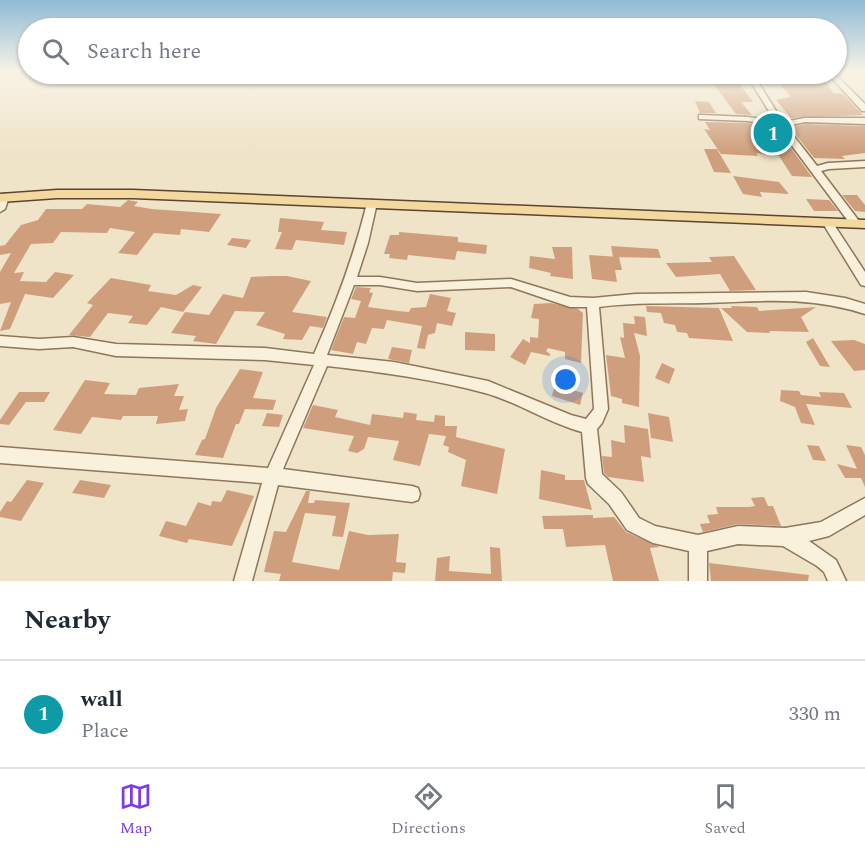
<!DOCTYPE html>
<style>
:root{--surface:#fff;--page:#f2f2f3;--text:#1f2937;--muted:#747a83;--line:#e0e1e3;--accent:#7c3aed}
body{margin:0;font-family:Spectral,serif;background:var(--page);color:var(--text)}
.you{position:absolute;left:566px;top:380px;width:21px;height:21px;margin:-15px;border:4px solid #fff;border-radius:50%;background:#1a73e8;box-shadow:0 0 0 9px #1a73e833}
.badge{display:grid;place-items:center;width:39px;height:39px;border-radius:50%;background:var(--accent);color:#fff;font-size:20px;font-weight:700}
.pin{position:absolute;translate:-50% -50%;border:3px solid #fff;box-shadow:0 2px 6px #0006}
.list{margin:0;padding:0;list-style:none}
h2{display:flex;justify-content:space-between;align-items:center;height:78px;margin:0;padding:0 24px;font-size:26px}
h2 small{font-size:20px;font-weight:400;color:var(--muted)}
.list li{display:grid;grid-template-columns:39px 1fr auto;gap:18px;align-items:center;box-sizing:border-box;height:108px;padding:0 24px;border-top:2px solid var(--line)}
.list b{display:block;font-size:22px;white-space:nowrap}
.list p{margin:0;font-size:20px;white-space:nowrap;color:var(--muted)}
.list em{font-size:20px;font-style:normal;color:var(--muted)}
.icon{flex:none;width:33px;height:33px;fill:none;stroke:currentColor;stroke-width:2;stroke-linecap:round;stroke-linejoin:round}
.map{position:relative;flex:none;width:865px;height:581px;overflow:hidden}
.search{position:absolute;background:var(--surface);box-shadow:0 2px 4px #0004;left:18px;right:18px;top:18px;height:66px;display:flex;align-items:center;gap:15px;box-sizing:border-box;padding:0 21px;border-radius:33px;color:var(--muted);font-size:22px}
.sheet{height:186px;background:var(--surface)}
nav{display:flex;justify-content:space-around;align-items:center;box-sizing:border-box;height:84px;border-top:2px solid var(--line);background:var(--surface);font-size:16px;color:var(--muted)}
nav a{display:grid;justify-items:center;gap:3px}
nav .on{color:var(--accent)}
.map>svg:first-child{display:block}
</style>
<div class="map">
<svg width="865" height="581" viewBox="0 0 865 581">
<rect width="100%" height="100%" fill="#f0e4c8"/>
<path fill="#cf9f7d" d="M706,74H732L753,102H741L752,115L736,114Z
M772,74H821L833,93L843,94L863,115L791,118L776,100L791,97Z
M695,101L709,102L716,113H700Z
M705,122L748,123L777,129L812,177L792,176L779,156L756,153L758,156L721,154L704,129L710,130Z
M805,124L865,126V153L842,156L845,159L814,158L790,127Z
M704,149H717L731,173L714,172Z
M733,176L779,182L789,194L760,192L762,197L743,194Z
M842,195H857L865,205V212L855,211Z
M806,199L829,200L838,211H814Z
M128,200L138,202L134,206L152,209L221,214L209,232L181,229L180,235L154,233L137,255L118,253L135,232L110,228L107,233L61,232L53,243L31,244L14,273L24,272L20,281L46,282L55,272L74,275L53,298L25,294L10,329L0,331L11,302L0,304V272L11,253L0,255V246L5,245L21,225L38,220L46,209H82L87,204L120,207Z
M280,218L324,222L321,230L347,232L344,245L296,240L292,250L275,249L282,232H278Z
M399,232L458,237V242L487,245L486,254L457,251L455,260L408,255L407,260L389,258L390,254H384L390,235H399Z
M232,238L244,239L251,240L246,248L227,245Z
M611,246L658,249L661,258L613,257Z
M552,247H572L573,279L550,276L551,273L529,268L530,256L555,259Z
M589,255L619,257L622,270H615L617,282L592,279Z
M734,256L756,290L730,291L720,274L676,277L666,263L712,262L709,257Z
M270,276H287L311,281L292,312L327,317L323,328L310,326L302,340L283,339L285,334L256,325L265,312L235,311L216,344L193,341L196,336L171,333L185,312L209,315L223,294L243,298L251,277Z
M111,278L151,285L148,291L176,295L193,285L202,287L183,312L161,307L147,325L128,323L133,316L108,313L90,337L69,335L93,305L87,303Z
M356,287L371,288L369,292L373,293L368,307L398,311L409,312L411,308L426,307L430,294L451,298L447,311L456,313L452,326L437,323L435,333L428,335L425,349L417,348L422,326L387,320L384,329L372,328L366,344L357,342L353,354L331,350L344,317L355,318L361,301L351,299Z
M551,303L578,309L583,313L581,363L565,359V352L548,348L546,351L550,354V356L531,352L525,365L510,357L523,339L530,343V337L538,338L539,319L531,318L534,304Z
M646,306L719,308L733,341L689,338L687,333L677,332L675,325L664,323L661,313L647,312Z
M731,306L757,307L759,311L816,307L801,317L809,332L769,331L770,333L747,332L721,308H732Z
M634,316L645,317L647,336L634,333L640,356L639,407L622,403V399L611,396L606,355L625,358L620,337L624,338L623,323L635,324Z
M465,332L495,334V351L465,350Z
M813,338L830,367L820,366L806,342Z
M854,340L865,344V370L854,371L831,341Z
M392,347L412,350L409,363L388,359Z
M662,363L675,369L669,384L655,378Z
M240,369L263,372L253,398L276,400L273,410L245,409L239,424H236L223,458L195,455L202,440L205,439L216,408Z
M562,370L575,377L569,389L583,393L580,405L552,396L556,379Z
M85,380L110,383L104,394L136,395L139,388L179,384L174,396H184L179,410L188,409L185,421L156,424L158,416H123L121,420L92,417L81,434L53,430Z
M781,390L799,391L801,395L821,397L819,392L844,393L852,408L806,404L815,425L801,423L795,407L780,401Z
M19,392H50L44,402H26L9,425L0,424V420Z
M313,405L338,410L335,417L370,425L372,414L403,418L404,412L417,414L416,420L434,422L435,415L445,416V426H457L456,437L505,449L497,494L461,486L466,460L448,452L449,447L443,445L446,436L429,434L420,466L393,460L399,441L368,437L364,449L357,453L348,451L354,436L303,428Z
M267,413L283,415L279,427L262,426Z
M648,413L669,417L673,442L651,438Z
M624,425L648,429L651,458L641,456L644,482L608,477L604,473L602,456L612,457L611,440L625,443Z
M807,445L819,446L826,461L813,460Z
M846,445L861,447L865,455V487L861,478H845L837,464L857,469Z
M541,470L565,475V480H584L592,510L539,499Z
M27,480L44,483L21,521L0,517V512L7,501L11,502Z
M80,480L111,485L104,498L72,493Z
M227,490L254,496L232,546L189,539L187,543L159,536L166,521L186,526L198,502L211,506L212,501L221,502Z
M306,491H310L308,503H314L315,500L350,503L343,537L332,536L336,516L305,513L292,562L339,570L349,531L368,535L399,534L396,562L406,563L405,573L393,572L392,581H279L281,574L264,572L274,531L286,532Z
M764,497L768,506H773L781,526L738,524L703,532L700,524L710,523L707,515L718,514L716,507H749L755,506L751,498Z
M593,515V518L614,517L626,532L660,547L650,548L659,581H613L605,545L566,547L563,529H544L542,516Z
M490,547L500,548L502,581H435L437,558L450,556L449,571L491,574Z
M709,563L809,575L808,581H711Z"/>
<g fill="none" stroke-linecap="round" stroke-linejoin="round">
<g stroke="#8d765c" stroke-width="3">
<path id="minor" d="M746,74H753L783,122L805,118H865V124L805,122L786,126L817,166L828,163L865,161V167L829,169L821,171L859,221L860,223L859,225H851L778,127L748,121L699,119V115H702L748,117L775,121Z
M828,74H835L865,104V111H862Z
M4,194L9,197L5,209L0,212V195Z
M372,200L377,203L368,243L357,277H380L417,283L511,279L570,297L593,298L635,294L806,292L845,298L865,304V314C810,296 762,301 705,303C670,304 635,302 599,307L608,409L602,423L597,429L602,474L621,492L639,518L655,526L698,535L738,526L785,528L821,522L865,498V515L829,536L809,541L836,560L846,581H828L824,572L817,566L783,546L738,544L707,551V581H689V551L653,543L627,530L609,504L588,484L586,478L582,432C548,423 518,402 485,393C433,379 380,372 327,366L283,469L412,486L418,488L420,494L418,500L412,502L278,485L252,581H234L262,483L0,463V447L268,468L314,365L265,360L116,356L73,347L39,349L0,346V336L39,339L73,337L116,344L265,348L314,354C336,304 354,256 367,203ZM354,285H380L417,291L511,287L570,307H587L594,409L586,419L571,415L488,381L394,362L327,355Z
M827,219L831,220L865,272V286L861,285L822,222Z"/>
</g>
<g stroke="#5b4430" stroke-width="3">
<path id="major" d="M57,190H133L865,220V228L133,198H57L0,202V194Z"/>
</g>
<use href="#minor" fill="#faf1dc" fill-rule="evenodd"/>
<use href="#major" fill="#f3d9a0" fill-rule="evenodd"/>
</g>
<linearGradient id="sky" x2="0" y2="1"><stop stop-color="#8fbad6"/><stop offset="0.47" stop-color="#f8f3e6"/><stop offset="1" stop-color="#f8f3e6" stop-opacity="0"/></linearGradient>
<rect width="865" height="152" fill="url(#sky)"/>
</svg>
<div class="you"></div>
<div class="pin badge" style="left:773px;top:133px;background:#0f9aa8">1</div>
<div class="search"><svg class="icon" aria-label="search" viewBox="0 0 24 24"><circle cx="10" cy="10" r="6"/><path d="M15 15l6 6"/></svg>Search here</div>
</div>
<section class="sheet">
<h2>Nearby<small></small></h2>
<ul class="list">
<li><span class="badge" style="background:#0f9aa8">1</span><div><b>wall</b><p>Place</p></div><em>330 m</em></li>
</ul>
</section>
<nav>
<a class="on"><svg class="icon" aria-label="map" viewBox="0 0 24 24"><path d="M3 6l6-2 6 2 6-2v14l-6 2-6-2-6 2zM9 4v14M15 6v14"/></svg>Map</a>
<a><svg class="icon" aria-label="directions" viewBox="0 0 24 24"><path d="M12 3l9 9-9 9-9-9zM9 14v-3h6M13 9l2 2-2 2"/></svg>Directions</a>
<a><svg class="icon" aria-label="saved" viewBox="0 0 24 24"><path d="M7 4h10v16l-5-4-5 4z"/></svg>Saved</a>
</nav>
